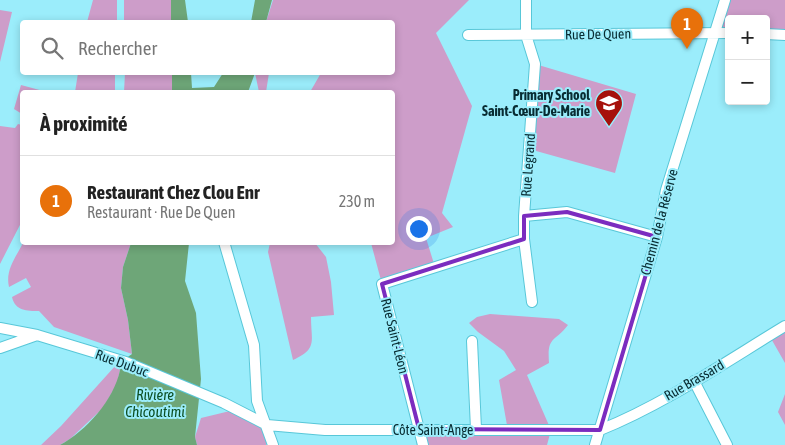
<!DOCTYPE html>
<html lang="fr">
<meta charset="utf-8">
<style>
:root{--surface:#fff;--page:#f6f6f6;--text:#222;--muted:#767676;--line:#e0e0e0;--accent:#a6110b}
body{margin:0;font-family:"Asap Condensed",sans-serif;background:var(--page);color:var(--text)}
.controls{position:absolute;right:15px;top:15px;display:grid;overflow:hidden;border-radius:5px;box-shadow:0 2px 8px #0003}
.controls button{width:45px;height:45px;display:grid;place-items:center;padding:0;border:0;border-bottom:1px solid var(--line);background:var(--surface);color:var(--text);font:25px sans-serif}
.you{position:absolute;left:418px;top:228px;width:18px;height:18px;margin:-12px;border:4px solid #fff;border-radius:50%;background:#1a73e8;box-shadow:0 0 0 8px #1a73e833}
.badge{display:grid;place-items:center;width:32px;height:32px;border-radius:50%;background:var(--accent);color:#fff;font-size:16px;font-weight:700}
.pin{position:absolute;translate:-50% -41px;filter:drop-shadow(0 1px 2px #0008)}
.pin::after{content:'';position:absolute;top:26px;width:18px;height:15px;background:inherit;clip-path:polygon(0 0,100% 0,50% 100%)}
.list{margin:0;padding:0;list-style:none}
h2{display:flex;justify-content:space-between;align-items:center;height:65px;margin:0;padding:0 20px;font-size:21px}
h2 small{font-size:16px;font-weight:400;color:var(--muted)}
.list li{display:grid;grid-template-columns:32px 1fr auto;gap:15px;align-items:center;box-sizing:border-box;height:90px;padding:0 20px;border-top:1px solid var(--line)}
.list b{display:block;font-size:19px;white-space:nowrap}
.list p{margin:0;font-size:16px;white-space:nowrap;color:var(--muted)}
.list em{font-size:16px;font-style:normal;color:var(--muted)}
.icon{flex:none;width:28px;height:28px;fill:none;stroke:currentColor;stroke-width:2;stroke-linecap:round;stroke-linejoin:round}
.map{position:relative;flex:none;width:785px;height:445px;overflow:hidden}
.search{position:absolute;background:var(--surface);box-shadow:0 2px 8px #0003;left:20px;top:20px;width:375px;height:55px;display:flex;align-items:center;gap:12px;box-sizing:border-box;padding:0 18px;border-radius:5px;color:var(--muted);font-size:19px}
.panel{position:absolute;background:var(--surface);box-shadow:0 2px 8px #0003;left:20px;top:90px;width:375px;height:155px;border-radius:5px}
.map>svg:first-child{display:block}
</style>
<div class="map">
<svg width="785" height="445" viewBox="0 0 785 445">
<rect width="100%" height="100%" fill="#9bedfb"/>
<path fill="#cd9dc9" d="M93,0H117V22H87Z
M124,0H171V22H124Z
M273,0H469L436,33L472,106L442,213L453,227L426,238L435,267L382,284L371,243L392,242V92H310L321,73L392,72V22H266Z
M725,0H785V35L766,34V19H729V33L716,32Z
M0,10L12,12L0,62Z
M535,64L636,94L615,173L529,149Z
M78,73H115V92H75Z
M125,73H172V92H124Z
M255,73H269L266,92H259Z
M21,85L47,92H22V114L14,109Z
M18,124L22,125V221L0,264V126L15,128Z
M23,243H131L123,267L121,288L128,320L132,354L54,327L39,311C27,311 15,311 12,297L31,287L26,278L9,287C5,270 16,257 23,243Z
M270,243H315L326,257L331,282L334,315L311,317C311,341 318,349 293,360L268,252Z
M490,314L559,319L568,325C554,343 547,336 549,363L527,375L551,430L547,445H417L415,433L508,431L499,380L516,370L504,351L478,332L469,323L477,317Z
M785,327V363L769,335Z
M116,365L120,370L117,384L103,408L70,439L60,445H41L61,426Z
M785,394V425L778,412Z
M230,411L254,422L266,432V445H197L195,437L201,418Z"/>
<path fill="#6ea678" d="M171,0H185L188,22H171Z
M255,0H272L266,22H251Z
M172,73H191L192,88L214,87L223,73H255L248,92H172Z
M131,243H189L185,281L196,313L201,379L195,437L197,445H60C86,431 114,400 120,370L116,365L132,354L128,320L121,288L123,267Z"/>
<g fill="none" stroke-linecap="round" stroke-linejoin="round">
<g stroke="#58c7d8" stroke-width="12">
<path id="minor" d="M526,0V35L535,64L524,216V239L532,302
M766,34L785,35
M468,35L729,33
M524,216L567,212L657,237
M224,242L254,345L257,401L273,445
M0,328L37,335L126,362L224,403L267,425L325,430H600C663,405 727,361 785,326
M472,341L476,429
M0,348L37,335
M694,381L727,445
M423,445L382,284L524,239
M595,445L657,237L666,190L725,0"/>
</g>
<use href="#minor" stroke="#fff" stroke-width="10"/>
</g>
<path fill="none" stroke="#7b2cbf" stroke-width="4" stroke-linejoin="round" d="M567,212L657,237L600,430L419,429L382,284L524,239V216Z"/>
<defs>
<g id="school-pin" transform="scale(1.4375)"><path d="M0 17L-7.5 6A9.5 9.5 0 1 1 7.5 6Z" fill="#a6110b" stroke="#9bedfb"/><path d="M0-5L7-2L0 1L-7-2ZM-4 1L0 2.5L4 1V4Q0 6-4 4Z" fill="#fff"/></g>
</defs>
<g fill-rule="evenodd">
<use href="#school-pin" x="609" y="103"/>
</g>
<g text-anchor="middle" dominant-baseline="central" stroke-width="4" stroke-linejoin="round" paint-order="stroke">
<g font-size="14" fill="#082c32" stroke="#9bedfb">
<text transform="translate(598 34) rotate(-1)">Rue De Quen</text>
<text transform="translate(528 165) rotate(-86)">Rue Legrand</text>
<text transform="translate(659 222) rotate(-75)">Chemin de la Réserve</text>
<text transform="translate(395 336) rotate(76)">Rue Saint-Léon</text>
<text transform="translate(122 363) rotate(20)">Rue Dubuc</text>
<text transform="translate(694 380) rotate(-30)">Rue Brassard</text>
<text x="433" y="430">Côte Saint-Ange</text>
</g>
<g font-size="14" font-weight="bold" fill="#082c32" stroke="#9bedfb" text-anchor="end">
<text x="590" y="95">Primary School<tspan x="590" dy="16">Saint-Cœur-De-Marie</tspan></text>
</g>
<g font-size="15" font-style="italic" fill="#0c4e22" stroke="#9bedfb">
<text x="155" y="394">Rivière<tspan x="155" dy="17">Chicoutimi</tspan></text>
</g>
</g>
</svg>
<div class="controls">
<button>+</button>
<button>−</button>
</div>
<div class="you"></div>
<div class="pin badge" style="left:687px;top:49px;background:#e8710a">1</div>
<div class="search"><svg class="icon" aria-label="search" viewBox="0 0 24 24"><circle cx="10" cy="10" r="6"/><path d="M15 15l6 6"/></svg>Rechercher</div>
<section class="panel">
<h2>À proximité<small></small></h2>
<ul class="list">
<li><span class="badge" style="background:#e8710a">1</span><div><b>Restaurant Chez Clou Enr</b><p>Restaurant · Rue De Quen</p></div><em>230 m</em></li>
</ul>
</section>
</div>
